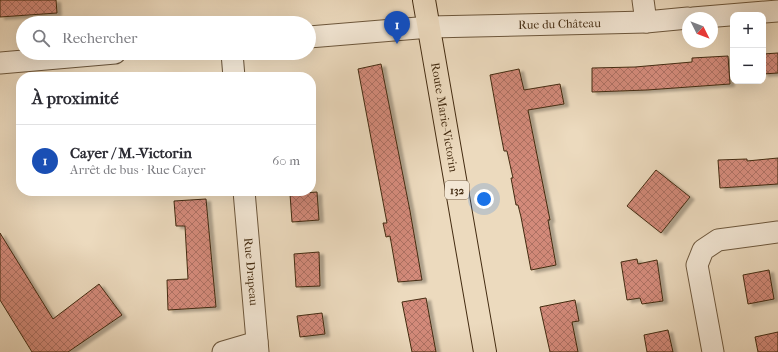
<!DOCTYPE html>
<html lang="fr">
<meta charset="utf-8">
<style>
:root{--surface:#fff;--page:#f2f2f3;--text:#2b2b33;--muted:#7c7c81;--line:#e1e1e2;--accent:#0b8043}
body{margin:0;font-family:"IM FELL French Canon",serif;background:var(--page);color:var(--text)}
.controls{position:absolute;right:12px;top:12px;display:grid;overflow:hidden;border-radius:8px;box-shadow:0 4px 16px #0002}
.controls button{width:36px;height:36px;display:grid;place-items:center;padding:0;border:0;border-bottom:1px solid var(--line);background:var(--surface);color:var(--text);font:20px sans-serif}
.compass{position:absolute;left:682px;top:12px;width:36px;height:36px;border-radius:50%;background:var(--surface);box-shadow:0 4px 16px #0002;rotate:132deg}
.you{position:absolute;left:484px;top:199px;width:14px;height:14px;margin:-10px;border:3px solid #fff;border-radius:50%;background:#1a73e8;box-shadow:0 0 0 6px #1a73e833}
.badge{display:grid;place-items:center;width:26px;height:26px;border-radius:50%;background:var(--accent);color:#fff;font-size:13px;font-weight:700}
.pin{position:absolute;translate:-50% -33px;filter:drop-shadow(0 1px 2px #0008)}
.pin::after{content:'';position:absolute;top:21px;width:14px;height:12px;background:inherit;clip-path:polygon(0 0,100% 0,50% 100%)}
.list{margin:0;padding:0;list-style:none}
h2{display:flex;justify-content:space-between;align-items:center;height:52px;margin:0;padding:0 16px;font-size:17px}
h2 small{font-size:13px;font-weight:400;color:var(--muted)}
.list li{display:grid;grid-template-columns:26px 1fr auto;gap:12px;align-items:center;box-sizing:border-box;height:72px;padding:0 16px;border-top:1px solid var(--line)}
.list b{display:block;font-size:15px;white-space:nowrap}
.list p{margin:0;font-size:13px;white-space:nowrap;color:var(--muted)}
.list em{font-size:13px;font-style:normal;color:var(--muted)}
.icon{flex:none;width:22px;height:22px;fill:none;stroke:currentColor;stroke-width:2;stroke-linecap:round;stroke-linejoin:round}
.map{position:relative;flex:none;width:778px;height:352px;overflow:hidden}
.search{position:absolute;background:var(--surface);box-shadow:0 4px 16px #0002;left:16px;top:16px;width:300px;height:44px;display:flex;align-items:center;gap:10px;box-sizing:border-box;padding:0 14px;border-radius:22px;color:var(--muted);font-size:15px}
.panel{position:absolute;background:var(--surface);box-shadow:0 4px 16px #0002;left:16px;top:72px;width:300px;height:124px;border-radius:16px}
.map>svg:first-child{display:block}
</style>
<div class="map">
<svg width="778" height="352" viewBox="0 0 778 352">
<defs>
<pattern id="building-cross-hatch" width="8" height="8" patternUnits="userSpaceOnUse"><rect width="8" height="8" fill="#d38a7a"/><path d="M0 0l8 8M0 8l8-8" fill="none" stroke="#ad7163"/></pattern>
<filter id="shadow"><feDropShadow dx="4.5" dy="2.5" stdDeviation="1" flood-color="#0004"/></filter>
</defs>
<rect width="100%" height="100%" fill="#ecdabe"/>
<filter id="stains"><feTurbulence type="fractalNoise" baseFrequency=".005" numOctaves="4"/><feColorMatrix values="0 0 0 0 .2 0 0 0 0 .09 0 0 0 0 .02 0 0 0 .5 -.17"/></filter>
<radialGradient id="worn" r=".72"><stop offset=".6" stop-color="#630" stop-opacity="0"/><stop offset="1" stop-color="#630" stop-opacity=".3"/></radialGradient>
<path fill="url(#building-cross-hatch)" stroke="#432b11" filter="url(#shadow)" d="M0,0H56L57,13L0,17Z
M778,53V73L763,74V54Z
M728,56L730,84L647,90L592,92V68L635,67L692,62V58Z
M381,64L410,211L422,280L398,282L390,236L386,237L383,223H387L358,69Z
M519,69L524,90L560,84L564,104L528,110L550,220H548L556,265L531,270L521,217L518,205H516L511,178H513L507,151H504L499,125L490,75Z
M778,158V184L720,188L718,160L747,159V161Z
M656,170L690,197L661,233L627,206Z
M317,192L319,220L292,222L290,194Z
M206,199L216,307L168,310L167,280L188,279L185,226H176L174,201Z
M0,233L53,319L99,284L122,315L68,352H32L0,300Z
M319,252L320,286L296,287L294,254Z
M637,259L638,264L657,260L663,301L642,304L640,298L627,300L621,262Z
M769,270L774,299L748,304L743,275Z
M426,298L436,352H412L402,302Z
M575,300L579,321L572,322L578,352H550L540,307Z
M322,313L325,334L300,337L297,316Z
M668,330L673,352H647L644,335Z
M778,332V352H758L755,337Z"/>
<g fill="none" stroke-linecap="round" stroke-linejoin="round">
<g stroke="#6d573c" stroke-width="23">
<g id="minor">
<path d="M643,0L646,22"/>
<path d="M693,18L778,11"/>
<path id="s1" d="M309,37L430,27L646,22L688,18"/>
<path d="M232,53L234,77"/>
<path d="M0,63L115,53"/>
<path id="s2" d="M244,191L258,352"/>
<path d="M223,352L257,342"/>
<path d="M713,352L697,265L703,250L718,240L778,232"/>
</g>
</g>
<g stroke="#432b11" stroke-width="24">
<g id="primary">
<path id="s3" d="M424,0L485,352"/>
</g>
</g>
<use href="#minor" stroke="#f3e7d5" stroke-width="21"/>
<use href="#primary" stroke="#ecdabe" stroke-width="22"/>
</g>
<g text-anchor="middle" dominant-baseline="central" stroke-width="3.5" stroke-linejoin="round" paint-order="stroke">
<rect fill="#f3e7d5" stroke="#78634c" stroke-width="1" x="445" y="181" width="24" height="18" rx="3"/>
<g font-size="11" font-weight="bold" fill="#432b11">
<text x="457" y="190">132</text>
</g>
<g font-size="12" fill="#432b11" stroke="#f3e7d5">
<text stroke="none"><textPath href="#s1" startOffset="251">Rue du Château</textPath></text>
<text stroke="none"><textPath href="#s3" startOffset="119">Route Marie-Victorin</textPath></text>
<text stroke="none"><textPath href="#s2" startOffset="81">Rue Drapeau</textPath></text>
</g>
</g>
<rect width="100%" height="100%" filter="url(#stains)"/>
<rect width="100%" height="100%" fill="url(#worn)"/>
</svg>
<div class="controls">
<button>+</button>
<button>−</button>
</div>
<svg class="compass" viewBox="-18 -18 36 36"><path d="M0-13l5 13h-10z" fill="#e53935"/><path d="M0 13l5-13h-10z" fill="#7c7c81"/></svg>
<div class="you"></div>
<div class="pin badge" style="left:397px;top:44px;background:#1a4fb4">1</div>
<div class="search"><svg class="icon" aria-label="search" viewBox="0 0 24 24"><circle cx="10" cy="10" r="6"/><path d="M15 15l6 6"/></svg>Rechercher</div>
<section class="panel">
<h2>À proximité<small></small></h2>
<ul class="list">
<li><span class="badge" style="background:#1a4fb4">1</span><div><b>Cayer / M.-Victorin</b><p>Arrêt de bus · Rue Cayer</p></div><em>60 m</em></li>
</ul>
</section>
</div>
